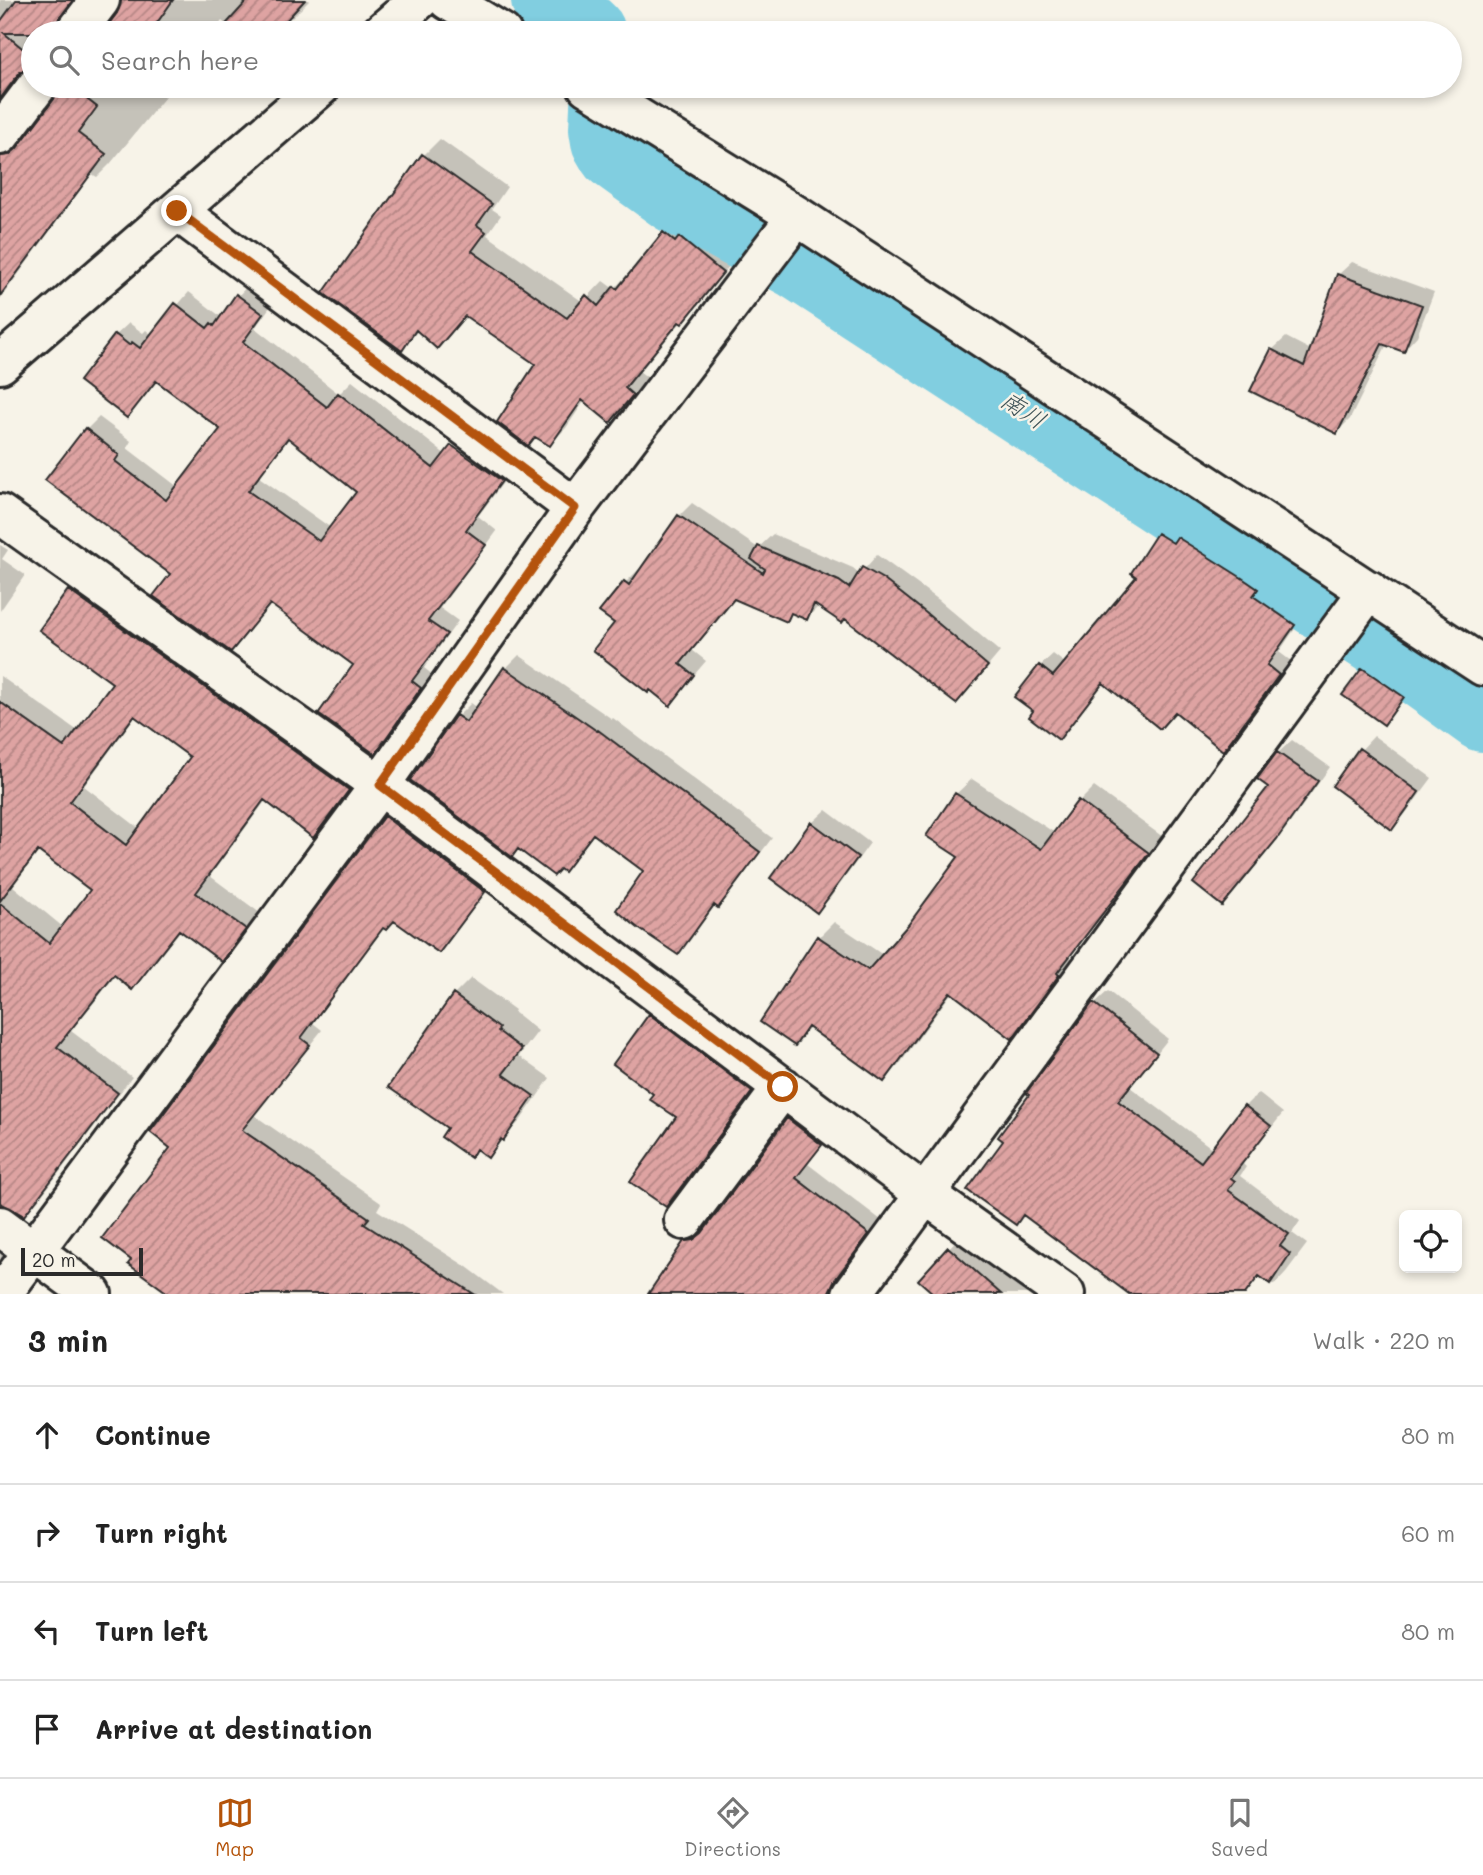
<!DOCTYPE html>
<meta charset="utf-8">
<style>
:root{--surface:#fff;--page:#f6f6f6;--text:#222;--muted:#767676;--line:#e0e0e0;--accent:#b45309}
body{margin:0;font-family:Mali,"Klee One",sans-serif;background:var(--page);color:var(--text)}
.controls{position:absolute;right:21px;bottom:21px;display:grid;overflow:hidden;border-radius:10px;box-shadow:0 4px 10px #0003}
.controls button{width:63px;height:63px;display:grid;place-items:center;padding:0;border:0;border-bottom:2px solid var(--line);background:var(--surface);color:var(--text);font:35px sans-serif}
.scale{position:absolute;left:21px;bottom:18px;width:122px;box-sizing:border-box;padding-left:7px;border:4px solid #2b2b2b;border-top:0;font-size:19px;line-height:24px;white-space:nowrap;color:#2b2b2b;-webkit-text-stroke:5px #f7f3e8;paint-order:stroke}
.stop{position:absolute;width:21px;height:21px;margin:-16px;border:5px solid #b45309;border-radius:50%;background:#fff}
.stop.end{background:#b45309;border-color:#fff;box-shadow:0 2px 7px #0008}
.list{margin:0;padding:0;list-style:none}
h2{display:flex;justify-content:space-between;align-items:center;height:91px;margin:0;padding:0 28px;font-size:30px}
h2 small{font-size:23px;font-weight:400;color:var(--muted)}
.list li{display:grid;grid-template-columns:46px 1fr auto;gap:21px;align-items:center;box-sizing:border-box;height:98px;padding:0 28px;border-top:2px solid var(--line)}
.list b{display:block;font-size:26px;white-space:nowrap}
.list em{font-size:23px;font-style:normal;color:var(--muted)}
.icon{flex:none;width:38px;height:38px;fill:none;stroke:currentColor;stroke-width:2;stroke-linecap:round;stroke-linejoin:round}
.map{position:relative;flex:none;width:1483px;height:1294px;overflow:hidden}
.search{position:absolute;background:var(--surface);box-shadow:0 4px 10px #0003;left:21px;right:21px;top:21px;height:77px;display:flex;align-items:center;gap:18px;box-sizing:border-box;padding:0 24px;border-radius:38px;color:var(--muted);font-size:26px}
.sheet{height:483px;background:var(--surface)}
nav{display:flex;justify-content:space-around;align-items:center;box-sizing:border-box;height:98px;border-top:2px solid var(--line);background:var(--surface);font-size:19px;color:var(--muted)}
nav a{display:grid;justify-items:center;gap:4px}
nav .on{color:var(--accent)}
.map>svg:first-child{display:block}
</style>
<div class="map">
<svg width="1483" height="1294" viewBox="0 0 1483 1294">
<defs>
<pattern id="building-hatch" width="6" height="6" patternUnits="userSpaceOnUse" patternTransform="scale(1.75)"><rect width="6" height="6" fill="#dea3a2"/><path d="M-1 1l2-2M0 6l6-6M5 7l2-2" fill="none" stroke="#b48584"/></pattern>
</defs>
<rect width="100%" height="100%" fill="#f7f3e8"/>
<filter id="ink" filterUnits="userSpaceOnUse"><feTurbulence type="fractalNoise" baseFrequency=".0143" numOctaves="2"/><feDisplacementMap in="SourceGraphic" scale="14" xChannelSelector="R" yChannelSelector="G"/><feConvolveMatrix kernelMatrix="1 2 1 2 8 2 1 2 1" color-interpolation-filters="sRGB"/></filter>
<g filter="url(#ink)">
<path fill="#0003" fill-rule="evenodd" d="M0,0H74L66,15L72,33H33V64L27,65L0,99Z
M123,0H310L292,18L290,16L274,33H236L222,21L213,33H104L119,14Z
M60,86H174L110,164L97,177L92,174L0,299V172L56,100Z
M440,139L507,187L492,209L501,215L487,235L583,302L603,281L614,289L680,217L691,227L696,222L738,256L639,371L648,378L610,421L585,400L566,428L550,444L536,435L538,364L467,315L437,346L419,330L401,348L325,292L424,155Z
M1352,262L1434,292L1417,336L1404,350L1387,344L1350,419L1337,432L1272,350L1286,337L1311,350L1338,275Z
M250,283L275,300L255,328L339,394L352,381L446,455L465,434L514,468L478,516L497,531L440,608L458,621L424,668L433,675L387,739L375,752L355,664L272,603L231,650L173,574L86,430L99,417L131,441L127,448L178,487L223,429L158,380L126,416L116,335L129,323L143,333L146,330L152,335L189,292L220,316ZM290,437L359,492L331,528L259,477Z
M692,503L758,548L773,534L853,568L860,574L877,555L939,600L1000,652L969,689L846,617L820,605L807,618L794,612L786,620L735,598L692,650L706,661L670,703L616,623L602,611L626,582L639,569L641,571L679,516Z
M1171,522L1186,531L1191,525L1255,566L1269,576L1265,583L1307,611L1279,652L1291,661L1236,736L1223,749L1176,710L1105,682L1059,738L1036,711L1040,666L1053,654L1066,664L1139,576L1158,534Z
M0,545L8,550L2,559L25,575L0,611Z
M85,575L363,774L329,820L313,836L266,800L210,876L260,913L237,944L221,959L181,930L147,972L132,988L116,975L71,1031L132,1077L39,1199L24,1214L0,1203V676L78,731L114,683L41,629L70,591ZM136,715L193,757L140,829L84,786ZM40,850L92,890L63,927L13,886Z
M519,655L612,719L613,718L772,838L731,892L716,904L691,939L678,953L645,871L595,833L564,870L519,847L413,780L458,716L471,703L478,708L506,668Z
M1370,663L1409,690L1390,716L1345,695Z
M1374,736L1432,778L1405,814L1392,827L1361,750Z
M1292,740L1330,767L1290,823L1222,904L1270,787L1278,753Z
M972,779L1055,833L1079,802L1094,787L1163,837L1070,957L1073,959L1027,1021L1012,1037L952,992L899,1065L884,1080L811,1027L795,1044L819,937L834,922L883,955L909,926L960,857L956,794Z
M399,803L498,877L452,937L439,951L395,919L385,927L313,1023L322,1030L254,1115L381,1203L377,1210L467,1267L503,1294H172V1148L152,1132L386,817Z
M826,810L870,843L830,898L817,911L812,823Z
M471,978L515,1010L514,1012L538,1031L519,1056L550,1078L520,1121L487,1155L478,1148L470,1156L450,1127L454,995Z
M1108,991L1168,1039L1130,1087L1213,1149L1245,1106L1258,1093L1283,1113L1243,1164L1246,1167L1240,1176L1300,1221L1292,1233L1307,1244L1286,1272L1274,1285L1260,1275L1246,1294H1154L1025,1214L1016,1223L1005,1140L1031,1094L1029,1093L1095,1003Z
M668,997L769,1073L684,1187L666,1205L679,1117L655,1093L650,1015Z
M802,1106L834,1130L808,1164L881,1220L848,1265L836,1294H650L686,1243L700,1228L709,1227L788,1119Z
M0,1224L8,1252L0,1263Z
M962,1234L1033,1294H937L949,1248Z"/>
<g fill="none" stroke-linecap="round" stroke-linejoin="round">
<path stroke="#81cee0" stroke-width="74" d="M548,0L567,12L589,33
M608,86L606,129L608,141L615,153L676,197L799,263L1376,638L1483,715"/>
</g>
<path fill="url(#building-hatch)" stroke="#2b2b2b" stroke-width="2" fill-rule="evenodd" d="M16,0H73L58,20L54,33H4L33,57V65L20,72L0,99V22Z
M121,0H173L150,33H102L117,13Z
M248,0H305L275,33H218Z
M58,86H70L97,107L78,133L106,154L0,296V156L9,155L17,148L54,99Z
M422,154L492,204L477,225L486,232L472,251L567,318L586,295L598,306L614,286L617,289L663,232L675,242L679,237L723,273L682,324L679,322L625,388L633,395L610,423L582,400L550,446L535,437L528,446L497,422L535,364L465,316L437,349L416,330L402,351L323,293Z
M1337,274L1422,305L1404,352L1382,344L1337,434L1250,391L1271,349L1304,366Z
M236,294L263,314L243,342L327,407L338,393L433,468L451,445L502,481L466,530L486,545L428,621L447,634L412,681L421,688L375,754L318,714L353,665L270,604L231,652L153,596L170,574L45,480L85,428L119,455L115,461L166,500L220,429L156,381L127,418L79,381L115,334L129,345L132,342L140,348L175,303L207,328L211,323L214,326ZM288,438L356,492L319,541L248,491Z
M678,515L763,573L765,569L751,559L758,546L839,581L849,588L862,567L883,579L926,613L988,666L956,704L845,619L842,623L814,604L807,620L791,613L787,622L734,599L680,664L694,675L670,706L650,690L648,693L593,650L614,623L599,612L624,581L629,585Z
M1157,533L1173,543L1177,537L1242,578L1258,589L1253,596L1295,625L1267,665L1279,675L1223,751L1175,712L1160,729L1103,683L1059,740L1029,717L1033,711L1014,697L1039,665L1053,676L1136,577L1131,573Z
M68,590L349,790L313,838L264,800L196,893L246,929L222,962L179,930L132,990L114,975L57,1047L118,1093L24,1216L0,1203V903L49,943L90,890L38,851L0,901V702L64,747L112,683L39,630ZM134,716L190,757L126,845L70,802Z
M504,667L597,731L598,730L760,852L718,908L714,905L678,955L638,928L616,910L643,871L593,834L564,872L560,869L554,876L518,849L512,857L410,780L456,715L466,722Z
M1362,668L1404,697L1384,725L1342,695Z
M1359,748L1419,792L1392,830L1332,786Z
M1277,752L1318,781L1277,839L1222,906L1193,883L1268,787L1257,779Z
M955,793L1041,849L1078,800L1149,853L1057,973L1059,975L1012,1039L950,992L884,1082L808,1027L795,1046L760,1022L817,936L868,970L908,925L958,857L926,836Z
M384,816L485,892L439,953L394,921L386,930L383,928L301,1038L310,1045L242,1130L369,1218L364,1224L474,1294H169L128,1264L131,1260L102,1238L170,1148L150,1132Z
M811,822L858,857L817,913L770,878Z
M453,994L499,1028L498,1031L522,1049L503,1074L534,1096L503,1141L501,1139L488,1158L476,1149L471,1158L441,1137L447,1128L388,1087Z
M1093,1002L1157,1053L1118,1101L1201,1162L1244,1105L1271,1126L1231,1178L1235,1181L1228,1190L1289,1234L1280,1246L1290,1254L1270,1284L1259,1276L1245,1294H1129L1023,1215L1016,1225L967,1190L1003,1141L998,1137L1029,1095L1026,1093Z
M649,1014L752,1092L666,1207L630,1182L676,1117L649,1099L653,1094L613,1064Z
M787,1118L822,1145L796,1178L869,1234L834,1281L828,1294H648L684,1241L693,1240L702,1233Z
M948,1247L1001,1294H934L918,1280Z"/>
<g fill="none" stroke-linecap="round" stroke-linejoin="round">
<g stroke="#2b2b2b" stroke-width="44">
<path id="minor" d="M448,0L502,33
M75,33L100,0
M381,33L419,0
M587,86L797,216L1483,666
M0,135L37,86
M177,211L575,508
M0,364L321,86
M0,514L380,785L926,1195L1065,1294
M684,1220L783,1087
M0,1226L92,1294
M2,1294L380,785L575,508L797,216
M852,1294L1369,590"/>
</g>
<use href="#minor" stroke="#f7f3e8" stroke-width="38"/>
</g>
</g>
<g fill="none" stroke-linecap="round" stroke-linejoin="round" filter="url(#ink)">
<path stroke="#b45309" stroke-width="9" d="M177,211L575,508L380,785L783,1087"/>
</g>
<g text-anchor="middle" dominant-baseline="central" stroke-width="5" stroke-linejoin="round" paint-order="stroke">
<g font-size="24" font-style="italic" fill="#405458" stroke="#f7f3e8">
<text transform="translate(1024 409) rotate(33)">南川</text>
</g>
</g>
</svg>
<div class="controls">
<button><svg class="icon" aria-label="locate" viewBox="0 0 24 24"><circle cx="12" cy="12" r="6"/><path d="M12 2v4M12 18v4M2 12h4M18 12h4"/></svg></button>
</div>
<div class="scale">20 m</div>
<div class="stop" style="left:783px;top:1087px"></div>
<div class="stop end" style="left:177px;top:211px"></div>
<div class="search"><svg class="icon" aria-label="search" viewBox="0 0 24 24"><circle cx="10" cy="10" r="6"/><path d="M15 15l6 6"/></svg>Search here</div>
</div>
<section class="sheet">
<h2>3 min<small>Walk · 220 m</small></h2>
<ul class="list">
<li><svg class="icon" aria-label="ahead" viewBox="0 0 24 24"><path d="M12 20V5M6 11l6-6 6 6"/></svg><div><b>Continue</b></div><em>80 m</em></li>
<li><svg class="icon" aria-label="right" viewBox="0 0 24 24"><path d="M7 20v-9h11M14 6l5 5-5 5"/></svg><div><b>Turn right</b></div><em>60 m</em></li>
<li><svg class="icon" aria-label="left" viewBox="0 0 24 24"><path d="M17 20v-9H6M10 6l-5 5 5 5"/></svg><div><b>Turn left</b></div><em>80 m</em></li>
<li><svg class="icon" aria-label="arrive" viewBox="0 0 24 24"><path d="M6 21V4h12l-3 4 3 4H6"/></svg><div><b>Arrive at destination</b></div></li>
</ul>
</section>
<nav>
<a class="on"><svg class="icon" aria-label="map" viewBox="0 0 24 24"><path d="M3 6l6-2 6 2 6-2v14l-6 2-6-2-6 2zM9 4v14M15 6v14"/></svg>Map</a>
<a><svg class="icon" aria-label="directions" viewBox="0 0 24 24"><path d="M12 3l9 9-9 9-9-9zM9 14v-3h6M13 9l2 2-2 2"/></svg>Directions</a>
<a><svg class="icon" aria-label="saved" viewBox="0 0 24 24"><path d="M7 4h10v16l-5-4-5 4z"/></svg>Saved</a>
</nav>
